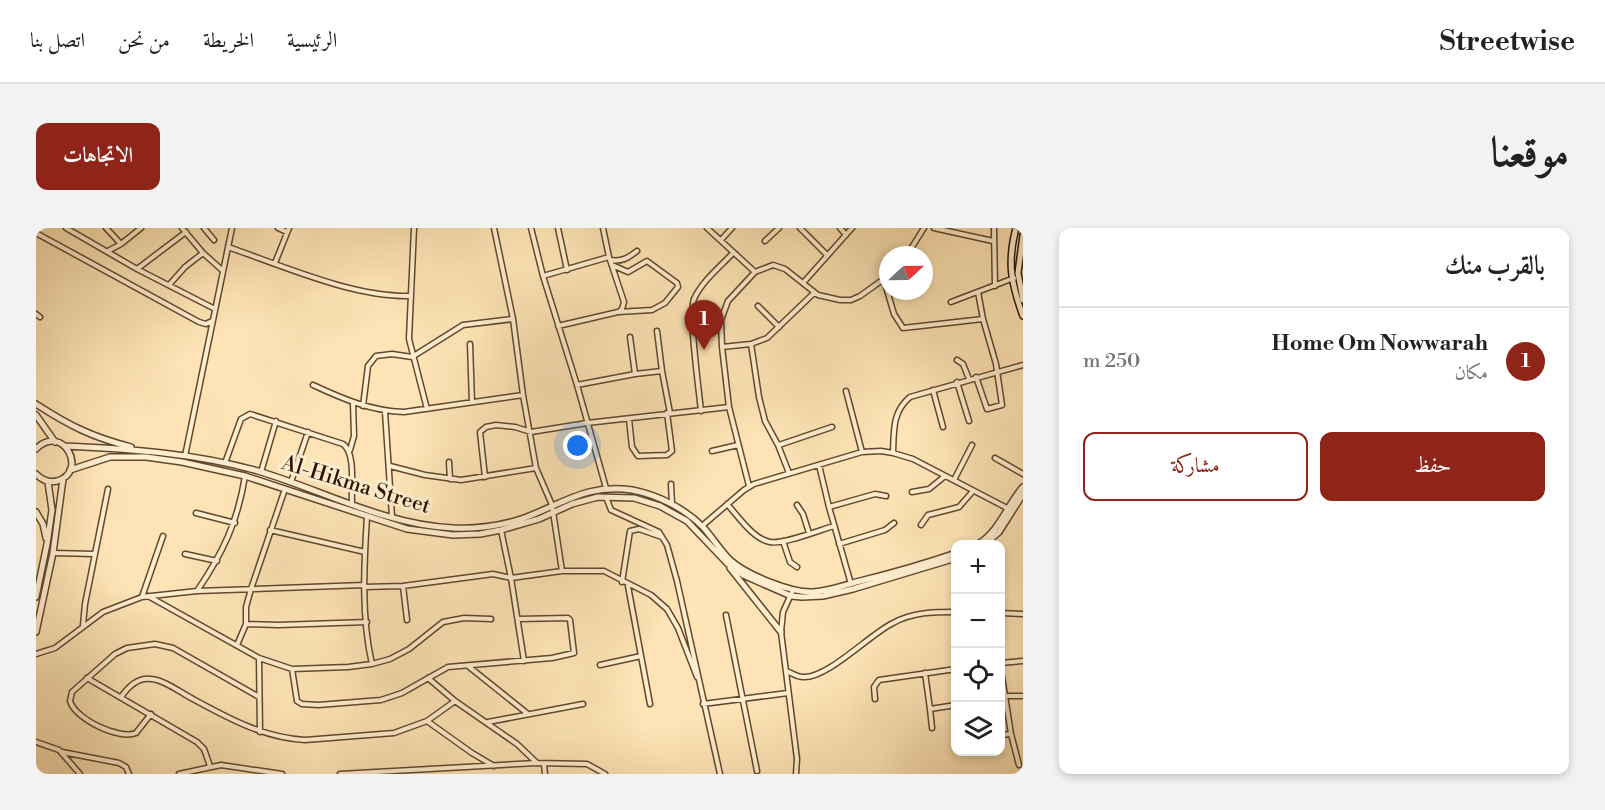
<!DOCTYPE html>
<html lang="ar">
<meta charset="utf-8">
<style>
:root{--surface:#fff;--page:#f2f2f2;--text:#222;--muted:#767676;--line:#e0e0e0;--accent:#8f2418}
body{margin:0;font-family:"Libre Bodoni",Amiri,serif;background:var(--page);color:var(--text);direction:rtl}
.controls{position:absolute;right:18px;bottom:18px;display:grid;overflow:hidden;border-radius:12px;box-shadow:0 3px 9px #0003}
.controls button{width:54px;height:54px;display:grid;place-items:center;padding:0;border:0;border-bottom:2px solid var(--line);background:var(--surface);color:var(--text);font:30px sans-serif}
.compass{position:absolute;left:843px;top:18px;width:54px;height:54px;border-radius:50%;background:var(--surface);box-shadow:0 3px 9px #0003;rotate:68deg}
.you{position:absolute;left:542px;top:218px;width:21px;height:21px;margin:-15px;border:4px solid #fff;border-radius:50%;background:#1a73e8;box-shadow:0 0 0 9px #1a73e833}
.badge{display:grid;place-items:center;width:39px;height:39px;border-radius:50%;background:var(--accent);color:#fff;font-size:20px;font-weight:700}
.pin{position:absolute;translate:-50% -50px;filter:drop-shadow(0 2px 3px #0008)}
.pin::after{content:'';position:absolute;top:32px;width:21px;height:18px;background:inherit;clip-path:polygon(0 0,100% 0,50% 100%)}
.list{margin:0;padding:0;list-style:none}
h2{display:flex;justify-content:space-between;align-items:center;height:78px;margin:0;padding:0 24px;font-size:26px}
h2 small{font-size:20px;font-weight:400;color:var(--muted)}
.list li{display:grid;grid-template-columns:39px 1fr auto;gap:18px;align-items:center;box-sizing:border-box;height:108px;padding:0 24px;border-top:2px solid var(--line)}
.list b{display:block;font-size:22px;white-space:nowrap}
.list p{margin:0;font-size:20px;white-space:nowrap;color:var(--muted)}
.list em{font-size:20px;font-style:normal;color:var(--muted)}
.actions{display:flex;gap:12px;padding:18px 24px}
.actions a{flex:1;padding:14px 0;border:2px solid var(--accent);border-radius:12px;text-align:center;font-size:21px;color:var(--accent)}
.actions .main{background:var(--accent);color:#fff}
.icon{flex:none;width:33px;height:33px;fill:none;stroke:currentColor;stroke-width:2;stroke-linecap:round;stroke-linejoin:round}
.map{position:relative;flex:none;width:987px;height:546px;overflow:hidden;direction:ltr;border-radius:12px}
header{display:flex;align-items:center;gap:36px;box-sizing:border-box;height:84px;padding:0 30px;background:var(--surface);border-bottom:2px solid var(--line)}
header strong{font-size:28px}
nav{display:flex;gap:33px;margin-inline-start:auto;font-size:21px}
.intro{display:flex;align-items:center;justify-content:space-between;box-sizing:border-box;height:144px;padding:0 36px}
h1{margin:0;font-size:42px}
.button{padding:15px 27px;border-radius:12px;background:var(--accent);color:#fff;font-size:21px;font-weight:700}
main{display:flex;gap:36px;padding:0 36px}
aside{flex:1;background:var(--surface);border-radius:12px;box-shadow:0 3px 9px #0003}
.map>svg:first-child{display:block}
</style>
<header>
<strong>Streetwise</strong>
<nav><a>الرئيسية</a><a>الخريطة</a><a>من نحن</a><a>اتصل بنا</a></nav>
</header>
<div class="intro"><h1>موقعنا</h1><a class="button">الاتجاهات</a></div>
<main>
<aside>
<h2>بالقرب منك<small></small></h2>
<ul class="list">
<li><span class="badge">1</span><div><b>Home Om Nowwarah</b><p>مكان</p></div><em>250 m</em></li>
</ul>
<div class="actions"><a class="main">حفظ</a><a>مشاركة</a></div>
</aside>
<div class="map">
<svg width="987" height="546" viewBox="0 0 987 546">
<rect width="100%" height="100%" fill="#fde3b5"/>
<filter id="stains"><feTurbulence type="fractalNoise" baseFrequency=".00333" numOctaves="4"/><feColorMatrix values="0 0 0 0 .2 0 0 0 0 .09 0 0 0 0 .02 0 0 0 .5 -.17"/></filter>
<radialGradient id="worn" r=".72"><stop offset=".6" stop-color="#630" stop-opacity="0"/><stop offset="1" stop-color="#630" stop-opacity=".3"/></radialGradient>
<g fill="none" stroke-linecap="round" stroke-linejoin="round">
<g stroke="#61482d" stroke-width="7">
<path id="minor" d="M30,0L101,41L179,81
M70,0L85,16
M146,0L167,25L186,42
M168,0L178,12
M242,0L251,4
M378,0L373,111L391,181
M458,0L477,91L487,167L500,240L516,277L526,343
M495,0L507,48L541,157L570,260
M522,0L531,42
M567,0L573,29L588,74L586,81L583,84
M671,0L719,44
M764,0L791,27
M804,0L810,7
M898,0L957,13
M958,0L959,58
M0,5L163,94L170,96L176,93
M685,12L696,0
M729,13L743,0
M192,19C247,38 316,69 374,68
M72,23L85,16L105,0
M871,27L888,0
M574,32C586,34 592,30 601,23
M239,35L253,0
M101,41L150,4
M507,48L573,29
M848,52L858,86L867,100L947,91
M767,55L816,0
M133,57L149,39L167,25
M915,74L978,50
M722,78L743,99
M0,86L4,89
M522,98L582,84L616,82L629,75L642,59L641,55L611,33L592,44L576,37
M621,103L626,143L634,185
M594,109L599,146
M434,116L436,174
M715,116L723,169L729,193L742,217L753,245
M686,119L715,116L731,110L778,65
M921,132L927,136L933,151
M940,149L951,181L966,177L960,136L947,91L942,64
M921,154L933,193
M277,157C307,171 335,183 368,184L487,167
M541,157L599,146L626,143
M897,162L907,199
M810,163L826,224
M327,178L332,138L340,128L356,126L376,129L427,97L477,91
M665,183C663,162 652,85 658,71C666,53 684,39 697,25
M349,184L356,289
M593,191L596,219L602,228L631,227L636,223L631,185
M743,217L796,199
M314,222L318,208L317,175
M676,223L702,217
M857,225C858,203 856,184 874,169L987,137
M149,228L196,0
M959,230L987,246
M413,234L414,251
M189,235L205,191L214,186L307,216C320,225 315,260 316,275
M783,237L793,279L815,356
M354,238L389,247L425,252L500,240
M225,244L240,193
M449,249L444,204L450,199L460,197L479,199L495,204L551,195L693,179
M918,252L936,217
M255,254L272,204
M635,256L636,276
M713,258L693,179L686,119L685,92L692,73L719,44L737,37L749,41L782,67L804,72H815L824,68L852,48
M876,264L893,261L909,248
M570,269L575,282L623,304L631,317L641,353L684,546
M691,276C702,288 717,311 734,314C746,317 784,302 798,298
M761,277L767,286L773,305
M793,279L839,266L850,268
M160,285L199,295
M331,289C328,336 325,389 336,436
M885,297L892,287L923,279L937,263
M666,298L708,262L718,256L826,224L845,223L857,225L877,231L971,280
M234,302L329,324
M465,302L475,350L488,433
M747,313L754,334L761,339
M803,316L849,302L858,295
M17,325L59,326
M149,326L181,333
M586,354L594,303L603,301L626,309
M367,358L371,392
M592,358L614,476
M328,359L367,358L457,346L475,350L526,343H568L615,367L631,381L642,400L661,449
M757,362L747,384L745,404L761,531L760,546
M161,363C187,325 202,293 209,248
M112,368L223,430L256,441L312,439L336,436L354,431L373,421L407,394L428,390L455,391
M106,369L127,308
M964,385L987,386
M690,387L721,543
M210,396L243,397L331,394
M47,397L49,376L72,261
M201,417L210,396V379L215,361L249,261
M0,426L19,420L67,384L106,369L161,363L328,357
M223,430L224,504
M964,435L987,433
M964,436L975,506L983,537
M564,437L605,428
M432,438L492,486
M256,441L261,473L266,476L282,477L345,472L366,465L412,439L516,430L538,425L534,392L532,390L482,391
M750,443C756,445 761,449 767,449C791,451 834,406 857,395C877,384 897,384 920,384
M889,445L894,481L920,477
M51,450L161,514L168,521L174,538
M392,450L419,473L481,516L501,535
M964,468H987
M85,469C92,459 102,449 115,451C129,452 145,465 157,471C192,490 228,510 269,512L358,505L391,493L419,473
M839,471L838,459L843,452L920,441
M667,476L752,465
M894,481L896,500
M115,486L100,505C83,512 39,491 34,473L36,464L79,426L91,420L119,416L137,420L223,469
M391,493L436,525L458,538
M452,494L547,476
M964,507L975,506
M0,514L23,522L44,546
M26,524L83,535L90,539L93,546
M508,536L509,546
M143,546L185,537L246,546
M304,546L501,535L551,536L569,546"/>
</g>
<g stroke="#61482d" stroke-width="8">
<path id="tertiary" d="M0,176C34,198 56,209 95,219
M0,187L19,214
M29,218C94,221 158,225 222,243C286,262 349,297 417,300C441,301 465,298 488,290C526,276 552,255 596,262C622,267 648,280 667,299C676,309 684,322 694,332C711,347 755,365 777,364C793,363 809,357 824,353C856,345 888,336 920,325
M0,221C27,194 53,244 21,253C13,255 6,252 0,246
M34,242L74,229H110L146,234L209,248L371,301L417,307L444,306L465,302L503,291L536,276L562,269L598,270L624,278L651,293L692,336L707,347L755,368L766,369L787,368L817,361L920,330
M0,284L7,296L10,310
M942,316C963,304 971,277 987,259
M949,316L963,304L987,266
M694,340L745,404
M0,369L11,316L16,282L12,254
M0,404L17,325L27,251"/>
</g>
<g stroke="#2d1400" stroke-width="8">
<path id="secondary" d="M980,0C971,34 975,55 987,88
M987,7L982,45L987,72"/>
</g>
<use href="#minor" stroke="#feedcf" stroke-width="4"/>
<use href="#tertiary" stroke="#feedcf" stroke-width="5"/>
<use href="#secondary" stroke="#feedcf" stroke-width="5"/>
</g>
<g text-anchor="middle" dominant-baseline="central" stroke-width="6" stroke-linejoin="round" paint-order="stroke">
<g font-size="21" fill="#2d1400" stroke="#feedcf">
<text transform="translate(320 257) rotate(17)">Al-Hikma Street</text>
</g>
</g>
<rect width="100%" height="100%" filter="url(#stains)"/>
<rect width="100%" height="100%" fill="url(#worn)"/>
</svg>
<div class="controls">
<button>+</button>
<button>−</button>
<button><svg class="icon" aria-label="locate" viewBox="0 0 24 24"><circle cx="12" cy="12" r="6"/><path d="M12 2v4M12 18v4M2 12h4M18 12h4"/></svg></button>
<button><svg class="icon" aria-label="layers" viewBox="0 0 24 24"><path d="M12 4l9 5-9 5-9-5zM3 14l9 5 9-5"/></svg></button>
</div>
<svg class="compass" viewBox="-18 -18 36 36"><path d="M0-13l5 13h-10z" fill="#e53935"/><path d="M0 13l5-13h-10z" fill="#767676"/></svg>
<div class="you"></div>
<div class="pin badge" style="left:668px;top:122px">1</div>
</div>
</main>
